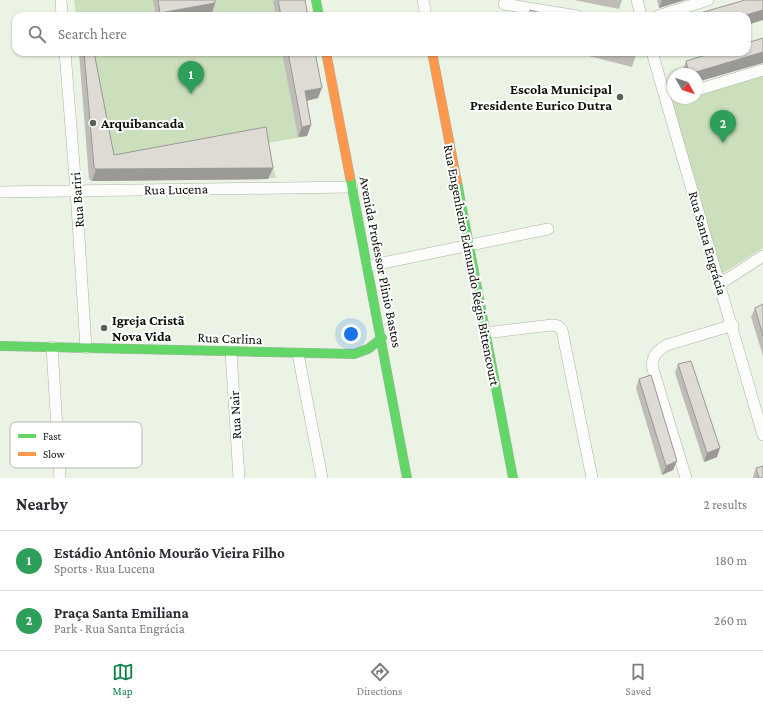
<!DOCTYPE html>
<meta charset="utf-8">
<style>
:root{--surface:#fff;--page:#f2f2f3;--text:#2b2b33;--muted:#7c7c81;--line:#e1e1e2;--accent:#0b8043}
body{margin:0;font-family:"Crimson Pro",serif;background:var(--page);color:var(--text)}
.compass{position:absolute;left:667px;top:68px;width:36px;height:36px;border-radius:50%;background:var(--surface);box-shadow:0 1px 3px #0004;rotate:129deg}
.you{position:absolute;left:351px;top:334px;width:14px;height:14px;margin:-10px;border:3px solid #fff;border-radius:50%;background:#1a73e8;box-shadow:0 0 0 6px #1a73e833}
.badge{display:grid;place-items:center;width:26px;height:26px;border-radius:50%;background:var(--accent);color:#fff;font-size:13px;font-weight:700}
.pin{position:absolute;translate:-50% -33px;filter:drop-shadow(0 1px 2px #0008)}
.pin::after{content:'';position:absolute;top:21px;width:14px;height:12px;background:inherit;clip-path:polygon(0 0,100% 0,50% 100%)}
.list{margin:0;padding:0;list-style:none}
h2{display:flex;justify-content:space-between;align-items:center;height:52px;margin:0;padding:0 16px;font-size:17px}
h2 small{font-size:13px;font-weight:400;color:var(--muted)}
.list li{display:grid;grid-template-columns:26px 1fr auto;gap:12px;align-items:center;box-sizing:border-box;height:60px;padding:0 16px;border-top:1px solid var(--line)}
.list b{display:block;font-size:15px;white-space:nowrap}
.list p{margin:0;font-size:13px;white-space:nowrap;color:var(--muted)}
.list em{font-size:13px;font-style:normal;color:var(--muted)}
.icon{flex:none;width:22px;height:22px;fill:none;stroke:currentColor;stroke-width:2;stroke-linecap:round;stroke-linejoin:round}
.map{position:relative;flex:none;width:763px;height:478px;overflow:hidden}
.search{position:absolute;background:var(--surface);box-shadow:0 1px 3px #0004;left:12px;right:12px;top:12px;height:44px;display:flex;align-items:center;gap:10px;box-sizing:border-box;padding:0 14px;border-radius:12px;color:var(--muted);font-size:15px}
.sheet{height:172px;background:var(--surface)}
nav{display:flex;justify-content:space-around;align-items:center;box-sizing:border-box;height:56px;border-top:1px solid var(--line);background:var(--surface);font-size:11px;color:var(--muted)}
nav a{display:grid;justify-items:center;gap:2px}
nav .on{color:var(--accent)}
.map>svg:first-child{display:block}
</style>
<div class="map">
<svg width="763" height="478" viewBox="0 0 763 478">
<rect width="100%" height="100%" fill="#ebf4e4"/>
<path fill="#ccdfbd" d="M74,0H285V16H76Z
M79,52H292L307,136L268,143L276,178L92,181L90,178Z
M763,74V248L720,275L672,101L682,98H697V94Z"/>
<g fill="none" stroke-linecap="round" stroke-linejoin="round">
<g stroke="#acb3a6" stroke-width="12">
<path id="street" d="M61,0L62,16
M423,0L426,16
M637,0L641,16
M504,4L577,16
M658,16L708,0
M65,52L76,190L86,348
M652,52L763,435
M697,90L763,70
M0,192L352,187
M368,266L548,229
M720,284L763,256
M485,333L552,325L558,326L562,330L592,478
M52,347L60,478
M231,352L239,478
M298,354L322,478
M686,478L652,366C653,355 657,351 667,345L733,325"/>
</g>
<g stroke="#acb3a6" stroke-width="10">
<path id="fast" d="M316,0L319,16
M350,177L407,478
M457,182L513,478
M0,346L354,354L368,349L382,338"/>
</g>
<g stroke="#acb3a6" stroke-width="10">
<path id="slow" d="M326,52L350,177
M432,52L457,182"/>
</g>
<use href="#street" stroke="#fcfdfb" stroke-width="11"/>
<use href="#fast" stroke="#63d668" stroke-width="9"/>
<use href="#slow" stroke="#ff974d" stroke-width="9"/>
</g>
<path fill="#bfbcb7" d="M153,0H215V3L212,13L196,16H156Z
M274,0H305L308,16H276L273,2Z
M574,0H622L619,9Z
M657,0H685L659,8Z
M79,52H94L114,155L273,168L268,179L92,181L89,179Z
M282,52H315L318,98L307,101L311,125L307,136L298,137Z
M573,52H637L632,67Z
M686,61L697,74H683L682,72Z
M763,304V356L751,317L755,308Z
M678,364L717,457L704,462L675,373Z
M639,379L677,461L673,470L662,475L636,388Z
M756,468L763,478H753V477Z"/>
<path fill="#9b9995" d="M662,0H685L659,8Z
M215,3L212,13L196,16H159L160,13Z
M763,10V20L747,25V16H742Z
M763,52V63L697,82V74H689Z
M322,88L318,98L301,102L305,91Z
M311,125L307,136L298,137L302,127Z
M273,168L268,179L92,181L96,169Z
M720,448L717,457L704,462L707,453Z
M677,461L673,470L662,475L666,466Z"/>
<path fill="#dedbd5" stroke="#9b9995" d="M158,0H215V3L160,13Z
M278,0H305L308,16H281Z
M745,0H763V10L742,16H690Z
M530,10L553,16H529Z
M763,38V52L689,74L686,61L716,52H747V43Z
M84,52H94L114,155L266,127L273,168L96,169L94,167Z
M288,52H315L322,88L305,91L311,125L302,127Z
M624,52H637L636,55Z
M763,304V336L755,308Z
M691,361L720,448L707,453L678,364Z
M651,375L677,461L666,466L639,379Z
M763,466V478H759L756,468Z"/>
<g fill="#596054" stroke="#fff" stroke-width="1.5">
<circle cx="620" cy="97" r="4"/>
<circle cx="93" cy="123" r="4"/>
<circle cx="104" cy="328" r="4"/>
</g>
<g text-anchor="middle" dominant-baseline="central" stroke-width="4" stroke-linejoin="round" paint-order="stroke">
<g font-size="14" font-weight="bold" fill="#0a1006" stroke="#fff" text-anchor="start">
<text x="612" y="89" text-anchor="end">Escola Municipal<tspan x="612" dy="16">Presidente Eurico Dutra</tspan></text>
<text x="101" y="123">Arquibancada</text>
<text x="112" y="320">Igreja Cristã<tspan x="112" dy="16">Nova Vida</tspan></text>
</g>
<g font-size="14" fill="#0a1006" stroke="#fff">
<text transform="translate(176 189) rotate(-1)">Rua Lucena</text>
<text transform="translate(77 200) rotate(-94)">Rua Bariri</text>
<text transform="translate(708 243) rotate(74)">Rua Santa Engrácia</text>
<text transform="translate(381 262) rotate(79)">Avenida Professor Plinio Bastos</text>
<text transform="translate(472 265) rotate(79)">Rua Engenheiro Edmundo Régis Bittencourt</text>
<text transform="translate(230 338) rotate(2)">Rua Carlina</text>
<text transform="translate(235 415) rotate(-93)">Rua Nair</text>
</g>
</g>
<rect x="10" y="422" width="132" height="46" rx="6" fill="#fff" stroke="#b6b7b4" stroke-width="1"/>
<rect x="18" y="434" width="18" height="4" fill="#63d668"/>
<rect x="18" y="452" width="18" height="4" fill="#ff974d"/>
<g font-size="11" fill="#0a1006">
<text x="43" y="440">Fast</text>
<text x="43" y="458">Slow</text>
</g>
</svg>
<svg class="compass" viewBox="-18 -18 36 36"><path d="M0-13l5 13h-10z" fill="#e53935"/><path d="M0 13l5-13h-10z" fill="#7c7c81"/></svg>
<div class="you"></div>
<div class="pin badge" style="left:191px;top:94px;background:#2e9e5b">1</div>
<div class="pin badge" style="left:723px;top:143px;background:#2e9e5b">2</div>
<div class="search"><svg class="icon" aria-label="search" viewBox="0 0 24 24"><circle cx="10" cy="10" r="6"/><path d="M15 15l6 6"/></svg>Search here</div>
</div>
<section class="sheet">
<h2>Nearby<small>2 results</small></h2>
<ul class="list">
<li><span class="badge" style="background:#2e9e5b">1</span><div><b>Estádio Antônio Mourão Vieira Filho</b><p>Sports · Rua Lucena</p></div><em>180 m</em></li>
<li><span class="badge" style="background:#2e9e5b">2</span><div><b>Praça Santa Emiliana</b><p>Park · Rua Santa Engrácia</p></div><em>260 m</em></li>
</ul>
</section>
<nav>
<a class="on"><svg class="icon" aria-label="map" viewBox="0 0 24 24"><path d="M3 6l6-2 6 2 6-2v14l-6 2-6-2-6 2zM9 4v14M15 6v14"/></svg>Map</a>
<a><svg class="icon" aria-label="directions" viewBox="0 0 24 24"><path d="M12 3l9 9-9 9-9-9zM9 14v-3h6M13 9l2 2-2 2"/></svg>Directions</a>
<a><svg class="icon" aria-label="saved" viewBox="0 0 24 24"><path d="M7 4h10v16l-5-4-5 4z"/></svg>Saved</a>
</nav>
